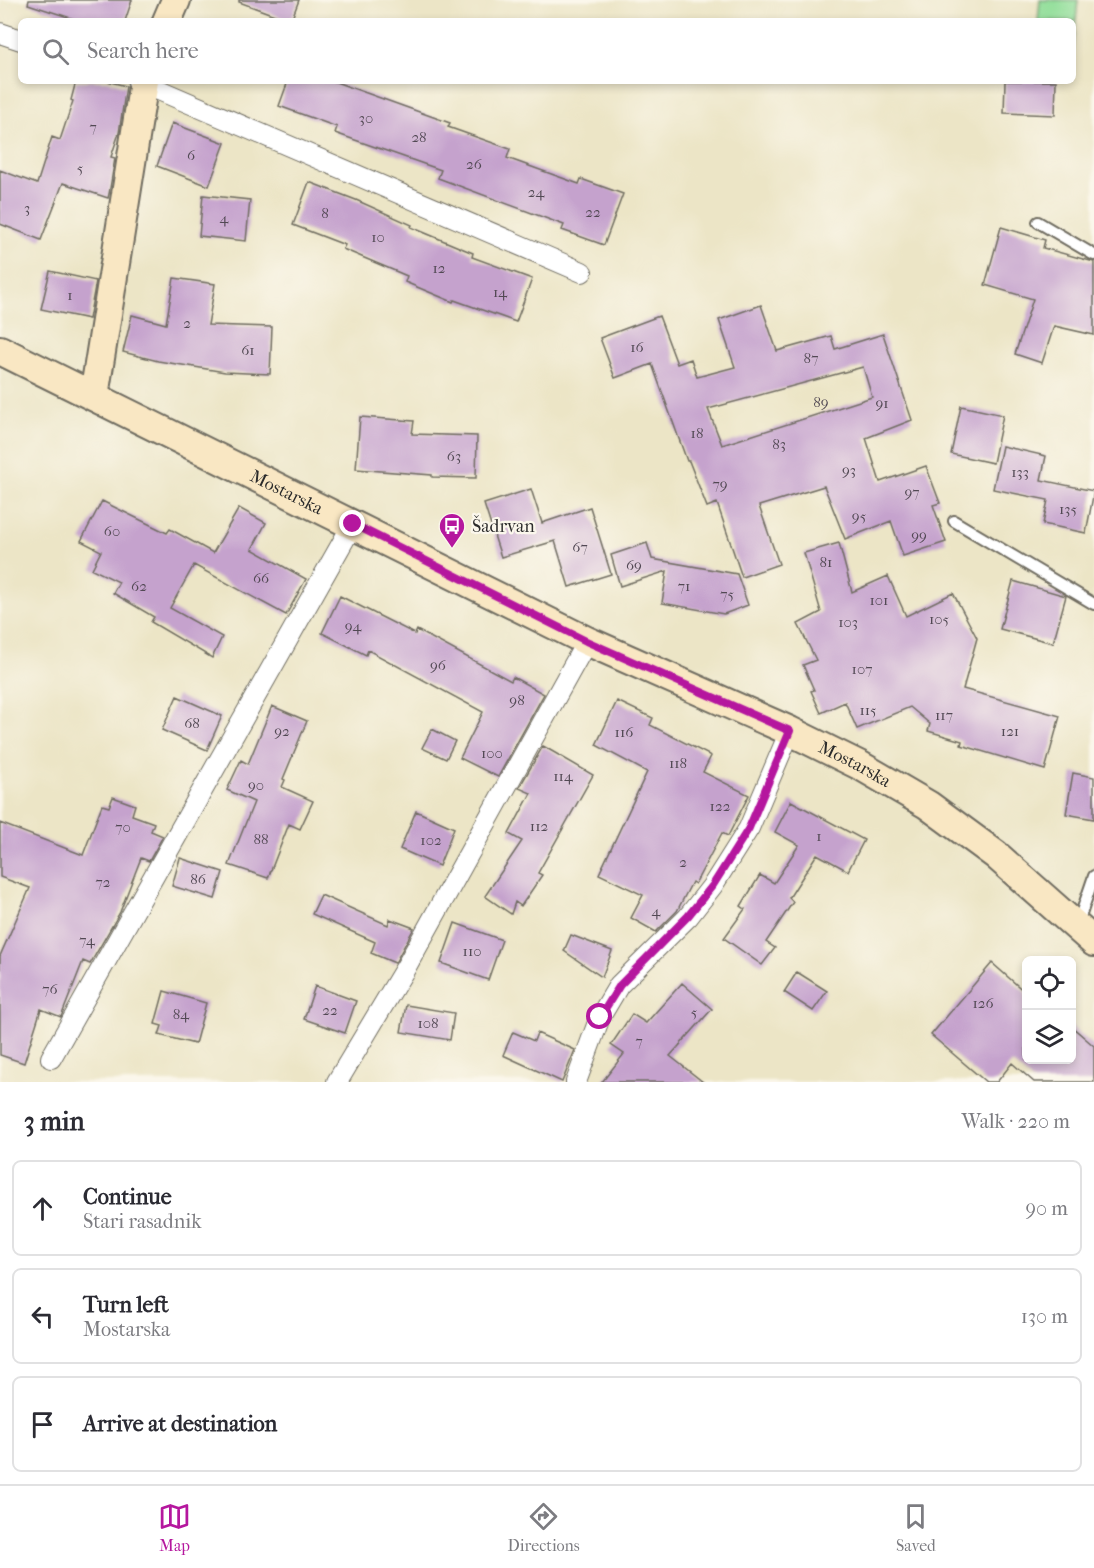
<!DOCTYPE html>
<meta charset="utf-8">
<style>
:root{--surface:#fff;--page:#f7f7f7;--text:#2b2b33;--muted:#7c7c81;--line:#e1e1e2;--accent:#b5179e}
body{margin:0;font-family:"IM FELL French Canon",serif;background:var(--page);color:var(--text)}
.controls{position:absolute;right:18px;bottom:18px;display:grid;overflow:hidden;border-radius:9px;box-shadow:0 3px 9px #0003}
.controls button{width:54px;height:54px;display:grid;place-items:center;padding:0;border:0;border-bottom:2px solid var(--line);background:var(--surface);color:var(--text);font:30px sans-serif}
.stop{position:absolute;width:18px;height:18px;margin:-14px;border:4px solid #b5179e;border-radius:50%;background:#fff}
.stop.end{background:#b5179e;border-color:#fff;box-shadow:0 2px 6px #0008}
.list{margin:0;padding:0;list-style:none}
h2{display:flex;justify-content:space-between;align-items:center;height:78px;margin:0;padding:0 24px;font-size:26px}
h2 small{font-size:20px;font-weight:400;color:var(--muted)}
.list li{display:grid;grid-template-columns:39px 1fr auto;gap:18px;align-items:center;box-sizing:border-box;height:96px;margin:0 12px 12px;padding:0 12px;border:2px solid var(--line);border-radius:9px}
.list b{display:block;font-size:22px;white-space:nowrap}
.list p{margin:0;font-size:20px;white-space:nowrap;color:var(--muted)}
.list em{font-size:20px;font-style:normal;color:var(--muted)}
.icon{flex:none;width:33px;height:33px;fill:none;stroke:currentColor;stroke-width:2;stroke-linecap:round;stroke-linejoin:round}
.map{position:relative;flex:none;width:1094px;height:1082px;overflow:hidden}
.search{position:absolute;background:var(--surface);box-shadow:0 3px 9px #0003;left:18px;right:18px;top:18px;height:66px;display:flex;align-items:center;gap:15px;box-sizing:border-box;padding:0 21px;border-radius:9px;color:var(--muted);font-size:22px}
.sheet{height:402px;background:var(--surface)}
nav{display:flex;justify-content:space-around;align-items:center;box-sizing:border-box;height:84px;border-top:2px solid var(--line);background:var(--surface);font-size:16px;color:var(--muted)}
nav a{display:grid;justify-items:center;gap:3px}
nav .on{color:var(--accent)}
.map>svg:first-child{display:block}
</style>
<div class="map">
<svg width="1094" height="1082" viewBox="0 0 1094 1082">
<rect width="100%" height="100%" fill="#fbf7ec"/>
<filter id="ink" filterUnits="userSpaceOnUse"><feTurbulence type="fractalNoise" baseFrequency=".0167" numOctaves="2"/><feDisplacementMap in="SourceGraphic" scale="12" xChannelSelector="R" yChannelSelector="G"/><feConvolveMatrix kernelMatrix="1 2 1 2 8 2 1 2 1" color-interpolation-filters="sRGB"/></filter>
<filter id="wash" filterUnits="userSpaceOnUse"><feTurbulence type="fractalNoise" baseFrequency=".008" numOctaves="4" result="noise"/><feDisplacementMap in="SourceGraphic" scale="24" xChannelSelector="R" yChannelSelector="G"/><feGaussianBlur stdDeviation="1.35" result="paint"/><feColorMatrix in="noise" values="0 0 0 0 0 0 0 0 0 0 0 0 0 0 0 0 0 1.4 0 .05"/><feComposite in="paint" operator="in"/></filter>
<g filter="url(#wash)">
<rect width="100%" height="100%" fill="#ece5c6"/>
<path fill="#94df9c" stroke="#608564" stroke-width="1.5" d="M1040,0H1078L1073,52V21H1038Z"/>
<g id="blocks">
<path fill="#c5a2cd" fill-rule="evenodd" d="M29,0H132L125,21H80L28,4Z
M239,0H299L291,21L239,2Z
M76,81H107L126,86L119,133L111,157L115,158L109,194L108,198L63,183L41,240L0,224V170L37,184L52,137L60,140L73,101L71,100Z
M288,81H333L450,123L448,127L510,149L507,158L579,184L581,179L623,194L604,245L562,230L564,225L438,178L441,170L335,133L337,127L279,106Z
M1005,81H1056L1055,115L1004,113Z
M172,123L225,143L209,186L157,166Z
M309,182L356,200L412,225L411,227L473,253L472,257L532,279L516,322L454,300L453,302L405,282L407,276L343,249L345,245L293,225Z
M203,195L250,200L246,241L199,236Z
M1001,227L1045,240L1043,248L1094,262V335L1054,326L1042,363L1015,354L1033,299L985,285Z
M50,271L96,281L89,319L41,309Z
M174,278L215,284L208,325L272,327L270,374L225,372L158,361L123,352L132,315L166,324Z
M761,305L777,351L831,336L835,349L883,334L912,420L866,438L880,482L926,466L940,503L933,505L946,542L903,556L891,521L845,539L824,486L759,506L779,564L742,577L717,503L707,507L689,461H687L652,364L615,378L600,338L659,316L677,364L691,359L697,377L735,367L719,320ZM863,367L872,397L722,445L708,409Z
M961,406L1003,415L993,463L951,454Z
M360,417L414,421L412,434L477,436L476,478L432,477V475L356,469Z
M1002,446L1046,456L1041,480L1094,491L1086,533L1043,524L1048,500L993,489Z
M531,489L542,523L590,507L611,574L569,587L555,541L501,557L484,504Z
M102,501L167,533L170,529L213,553L239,508L266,523L252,549L306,579L286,615L194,565L170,608L222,637L212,658L151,622L154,617L113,593L119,582L92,569L101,551L81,541Z
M647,543L652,559L737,574L748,605L724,614L662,603L667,571L620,586L611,555Z
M839,543L852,592L888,576L906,616L953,593L977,638L963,689L1060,716L1045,770L961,745L962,741L928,731L930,724L910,707L857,729L845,702L821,713L811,691L814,690L803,665L816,660L798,624L821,612L804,553Z
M1013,581L1066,596L1053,643L1000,629Z
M340,596L415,634L417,630L511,681L513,677L544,694L498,777L460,758L483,712L368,650L366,655L322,633Z
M177,696L222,716L207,750L162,730Z
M617,701L653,718L650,725L711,756L703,772L749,795L728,836L722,833L695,884L692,882L677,911L656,932L631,918L643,895L599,874L647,772L596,745Z
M272,706L307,721L283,779L285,780L282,787L313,801L300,829L289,824L268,878L229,865L254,802L227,790L241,760L248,764Z
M432,729L455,741L446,759L422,748Z
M543,746L593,775L538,873L542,875L521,906L515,902L511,914L485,896L522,841L509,834L531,793L519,788Z
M1073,773L1094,777V819L1066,814Z
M113,797L135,805L132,815L154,823L151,831L163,836L149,861L141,858L120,912L90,964L83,961L61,1017L41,1009L24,1063L0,1055V956L30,888L0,877V823L83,855L102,805L109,807Z
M791,801L864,840L848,871L817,854L789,898L793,902L766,942L775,948L762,965L724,938L745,909L741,906L760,875L774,883L799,845L775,832Z
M416,811L454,828L439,866L400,849Z
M180,858L223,872L215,899L172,886Z
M321,895L388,925L390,919L414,928L395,963L371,953L375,942L312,914Z
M455,923L502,940L488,980L441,963Z
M571,935L612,951L602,977L564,951Z
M992,963L1026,993V1059H1071V1026L1094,1046V1082H1034L1012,1063L997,1082H986L931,1035Z
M797,972L827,991L813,1011L784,992Z
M682,983L712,1009L670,1056L703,1082H602L624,1054L611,1045L632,1014L646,1023Z
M315,986L356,1001L345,1033L304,1019Z
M164,991L206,1003L195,1044L159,1035L162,1026L155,1024Z
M406,1005L454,1013L450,1040L401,1032Z
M513,1032L534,1041L537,1033L575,1050L562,1082L503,1055Z"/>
</g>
</g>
<g filter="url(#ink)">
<use href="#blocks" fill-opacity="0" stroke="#6f6c61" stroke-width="1.5"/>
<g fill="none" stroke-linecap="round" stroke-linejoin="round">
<g stroke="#6f6c61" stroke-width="14">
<path id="lane" d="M1038,222L1094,255
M954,521L1094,604
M1078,923L1094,876"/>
</g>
<g stroke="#6f6c61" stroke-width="22">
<path id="street" d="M0,33L21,40
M138,81L582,272
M51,1058L353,524
M337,1082L406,967L587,641
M576,1082L600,1017L619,985L688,917L713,885L749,828L790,731"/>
</g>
<g stroke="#6f6c61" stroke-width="32">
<g id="secondary">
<path d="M167,21L176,0"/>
<path id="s1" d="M0,350L587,641L790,731L861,766L928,805L996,855L1094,942"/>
<path d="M94,396L144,81"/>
</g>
</g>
<use href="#lane" stroke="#fff" stroke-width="10"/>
<use href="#street" stroke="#fff" stroke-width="20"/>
<use href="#secondary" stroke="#f9e7c3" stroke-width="28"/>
</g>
</g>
<g fill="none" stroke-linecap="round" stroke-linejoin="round" filter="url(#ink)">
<path stroke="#b5179e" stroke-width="8" d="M353,524L586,641L790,731L749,828L713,885L688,916L620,985L600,1017"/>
</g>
<defs>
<g id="bus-pin" transform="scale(1.35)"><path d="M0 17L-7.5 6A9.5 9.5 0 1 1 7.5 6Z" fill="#b5179e" stroke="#fbf7ec"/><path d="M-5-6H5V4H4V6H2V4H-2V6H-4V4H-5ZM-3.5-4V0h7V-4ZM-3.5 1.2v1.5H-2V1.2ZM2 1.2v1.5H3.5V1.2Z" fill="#fff"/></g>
</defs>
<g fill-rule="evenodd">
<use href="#bus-pin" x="452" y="526"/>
</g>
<g text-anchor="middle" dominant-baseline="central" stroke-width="4.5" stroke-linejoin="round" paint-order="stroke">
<g font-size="15" fill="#524954">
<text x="366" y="118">30</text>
<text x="93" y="127">7</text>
<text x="419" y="137">28</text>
<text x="191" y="155">6</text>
<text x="474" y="164">26</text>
<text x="80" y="168">5</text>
<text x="536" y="192">24</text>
<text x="27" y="208">3</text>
<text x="593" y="212">22</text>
<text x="325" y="213">8</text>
<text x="224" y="218">4</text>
<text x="378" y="237">10</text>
<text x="439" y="268">12</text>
<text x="500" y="292">14</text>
<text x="70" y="295">1</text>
<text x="187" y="323">2</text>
<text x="637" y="347">16</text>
<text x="248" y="350">61</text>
<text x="811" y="358">87</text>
<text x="821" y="402">89</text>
<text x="882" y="403">91</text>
<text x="697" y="433">18</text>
<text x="779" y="444">83</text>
<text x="454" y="456">63</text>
<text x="849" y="470">93</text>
<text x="1020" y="472">133</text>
<text x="720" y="484">79</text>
<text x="912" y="492">97</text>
<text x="1068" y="509">135</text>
<text x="859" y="516">95</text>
<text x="112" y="531">60</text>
<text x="919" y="535">99</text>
<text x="580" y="547">67</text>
<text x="826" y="562">81</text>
<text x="634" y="565">69</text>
<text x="261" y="578">66</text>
<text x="139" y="586">62</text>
<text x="684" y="586">71</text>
<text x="727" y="594">75</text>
<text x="879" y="600">101</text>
<text x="939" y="619">105</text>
<text x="848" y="622">103</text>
<text x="353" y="626">94</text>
<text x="438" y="665">96</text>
<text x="862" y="669">107</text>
<text x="517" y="700">98</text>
<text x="868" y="710">115</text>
<text x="944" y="715">117</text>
<text x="192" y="723">68</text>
<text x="282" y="731">92</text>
<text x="1010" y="731">121</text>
<text x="624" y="732">116</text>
<text x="492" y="753">100</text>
<text x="678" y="763">118</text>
<text x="563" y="776">114</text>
<text x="256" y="785">90</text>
<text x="720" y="806">122</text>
<text x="539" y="826">112</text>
<text x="123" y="827">70</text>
<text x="819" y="836">1</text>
<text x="261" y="839">88</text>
<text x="431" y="840">102</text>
<text x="683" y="862">2</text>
<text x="198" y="879">86</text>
<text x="103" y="882">72</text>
<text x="656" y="911">4</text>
<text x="87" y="940">74</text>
<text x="472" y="951">110</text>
<text x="50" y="989">76</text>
<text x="983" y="1003">126</text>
<text x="330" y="1010">22</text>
<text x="694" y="1012">5</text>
<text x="181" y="1014">84</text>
<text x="428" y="1023">108</text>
<text x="639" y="1041">7</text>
</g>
<g font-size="18" fill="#2b2b2b" stroke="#fbf7ec">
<text stroke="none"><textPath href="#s1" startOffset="320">Mostarska</textPath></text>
<text stroke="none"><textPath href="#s1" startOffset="950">Mostarska</textPath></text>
</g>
<g font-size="18" fill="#2b2b2b" stroke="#fbf7ec" text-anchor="start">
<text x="472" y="526">Šadrvan</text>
</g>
</g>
</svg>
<div class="controls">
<button><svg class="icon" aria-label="locate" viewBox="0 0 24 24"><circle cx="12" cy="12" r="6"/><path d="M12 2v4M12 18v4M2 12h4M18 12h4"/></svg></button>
<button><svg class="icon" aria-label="layers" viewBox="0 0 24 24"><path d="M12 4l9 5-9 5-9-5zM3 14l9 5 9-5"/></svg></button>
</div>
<div class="stop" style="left:600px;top:1017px"></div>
<div class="stop end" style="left:353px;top:524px"></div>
<div class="search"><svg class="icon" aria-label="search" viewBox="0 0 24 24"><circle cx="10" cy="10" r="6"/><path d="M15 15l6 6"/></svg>Search here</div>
</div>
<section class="sheet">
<h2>3 min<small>Walk · 220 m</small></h2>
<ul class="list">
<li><svg class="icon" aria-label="ahead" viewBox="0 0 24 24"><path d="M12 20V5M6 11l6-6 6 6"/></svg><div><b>Continue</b><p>Stari rasadnik</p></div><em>90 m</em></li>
<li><svg class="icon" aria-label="left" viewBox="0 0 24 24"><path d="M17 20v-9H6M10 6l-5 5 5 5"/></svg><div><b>Turn left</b><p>Mostarska</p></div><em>130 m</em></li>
<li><svg class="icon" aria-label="arrive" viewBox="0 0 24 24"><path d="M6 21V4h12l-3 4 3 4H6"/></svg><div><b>Arrive at destination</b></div></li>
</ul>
</section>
<nav>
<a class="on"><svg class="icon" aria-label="map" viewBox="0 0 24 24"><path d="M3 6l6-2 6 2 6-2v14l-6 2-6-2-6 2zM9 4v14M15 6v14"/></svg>Map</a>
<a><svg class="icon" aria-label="directions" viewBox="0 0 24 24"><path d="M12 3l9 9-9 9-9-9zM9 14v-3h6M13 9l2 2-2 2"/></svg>Directions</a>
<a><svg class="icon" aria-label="saved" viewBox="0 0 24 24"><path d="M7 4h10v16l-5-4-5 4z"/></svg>Saved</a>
</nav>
